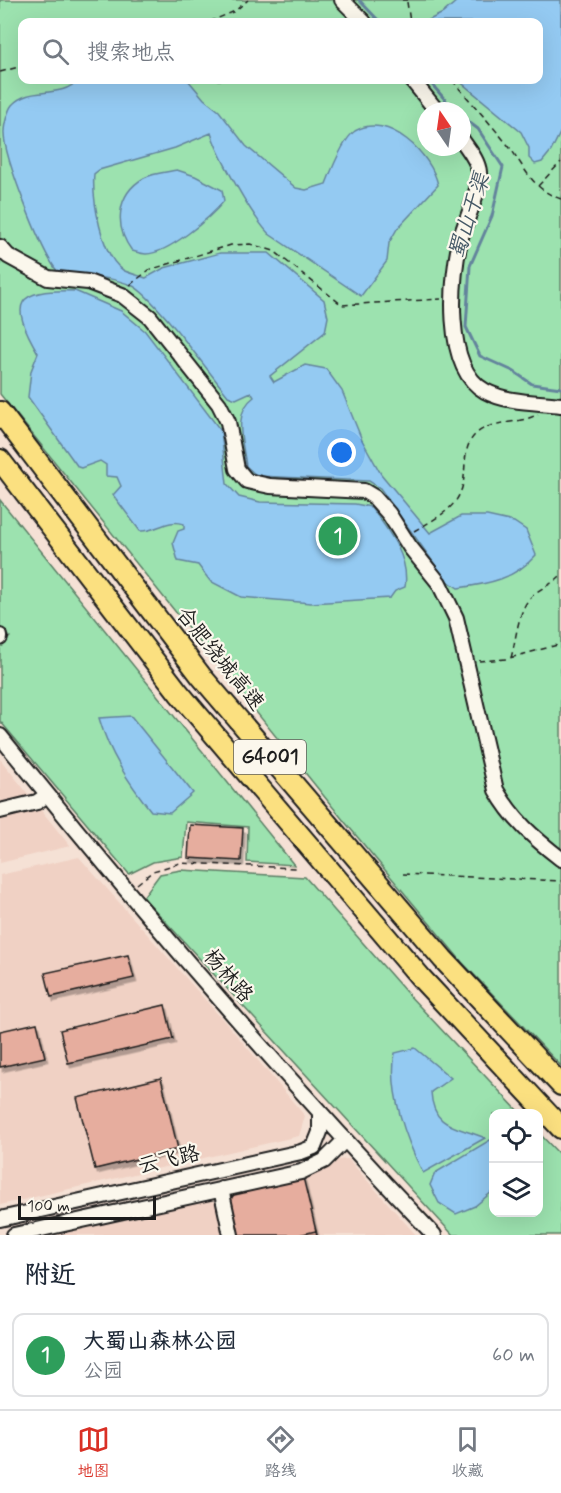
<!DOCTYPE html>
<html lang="zh">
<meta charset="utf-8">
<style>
:root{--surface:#fff;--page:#f6f6f7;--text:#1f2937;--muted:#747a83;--line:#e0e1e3;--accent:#d93025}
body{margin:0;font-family:Mynerve,"LXGW WenKai TC",sans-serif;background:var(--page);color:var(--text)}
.controls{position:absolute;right:18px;bottom:18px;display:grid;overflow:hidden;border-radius:12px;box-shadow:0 6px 24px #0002}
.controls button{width:54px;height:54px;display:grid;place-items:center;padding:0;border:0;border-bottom:2px solid var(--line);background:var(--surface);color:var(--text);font:30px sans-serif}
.compass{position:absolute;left:417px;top:102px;width:54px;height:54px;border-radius:50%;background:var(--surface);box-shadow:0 6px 24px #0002;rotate:347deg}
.scale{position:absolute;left:18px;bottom:15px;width:138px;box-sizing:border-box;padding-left:6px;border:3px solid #1c1c1c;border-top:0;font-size:16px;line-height:21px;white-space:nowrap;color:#1c1c1c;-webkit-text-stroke:4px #fbf7ec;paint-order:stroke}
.you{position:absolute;left:342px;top:453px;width:21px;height:21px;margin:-15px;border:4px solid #fff;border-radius:50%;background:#1a73e8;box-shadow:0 0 0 9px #1a73e833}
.badge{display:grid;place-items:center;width:39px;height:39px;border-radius:50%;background:var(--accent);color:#fff;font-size:20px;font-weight:700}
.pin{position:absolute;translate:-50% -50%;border:3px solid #fff;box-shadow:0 2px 6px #0006}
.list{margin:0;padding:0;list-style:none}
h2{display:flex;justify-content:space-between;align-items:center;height:78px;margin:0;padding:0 24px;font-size:26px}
h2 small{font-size:20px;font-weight:400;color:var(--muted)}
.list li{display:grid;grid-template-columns:39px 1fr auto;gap:18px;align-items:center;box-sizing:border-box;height:84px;margin:0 12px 12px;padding:0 12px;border:2px solid var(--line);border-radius:12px}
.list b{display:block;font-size:22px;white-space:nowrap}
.list p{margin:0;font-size:20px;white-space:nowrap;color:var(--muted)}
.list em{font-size:20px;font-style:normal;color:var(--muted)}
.icon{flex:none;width:33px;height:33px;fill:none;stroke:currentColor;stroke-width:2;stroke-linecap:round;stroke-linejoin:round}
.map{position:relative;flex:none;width:561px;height:1235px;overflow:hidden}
.search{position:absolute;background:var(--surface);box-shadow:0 6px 24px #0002;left:18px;right:18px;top:18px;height:66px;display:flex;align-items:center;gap:15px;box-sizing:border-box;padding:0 21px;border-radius:12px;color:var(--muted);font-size:22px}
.sheet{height:174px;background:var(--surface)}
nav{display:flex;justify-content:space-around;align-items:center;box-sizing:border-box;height:84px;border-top:2px solid var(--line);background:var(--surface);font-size:16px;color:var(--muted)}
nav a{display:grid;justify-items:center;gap:3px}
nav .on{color:var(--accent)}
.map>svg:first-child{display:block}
</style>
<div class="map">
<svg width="561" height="1235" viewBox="0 0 561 1235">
<defs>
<filter id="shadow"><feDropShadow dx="2.5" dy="4.5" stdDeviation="0" flood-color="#0004"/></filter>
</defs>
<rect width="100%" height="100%" fill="#f5e1d5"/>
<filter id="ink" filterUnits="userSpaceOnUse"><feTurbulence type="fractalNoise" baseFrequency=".0167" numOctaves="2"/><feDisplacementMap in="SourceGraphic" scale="12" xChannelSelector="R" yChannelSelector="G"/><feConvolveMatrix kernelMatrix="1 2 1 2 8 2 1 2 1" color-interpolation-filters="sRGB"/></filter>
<g filter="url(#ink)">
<path fill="#f0d1c4" d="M0,759L70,846L0,863Z
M79,857L239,1038L305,1116L299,1136L0,1205V875Z
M348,1159L416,1235H317L303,1177L337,1160Z
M210,1200L218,1204L225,1235H57Z"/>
<path fill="#9ce2af" stroke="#5c7f66" stroke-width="1.5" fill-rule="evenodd" d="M0,0H561V1066L462,962L344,821L0,394ZM22,22H538V80H22ZM426,111H462V147H426Z
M0,500L294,865L247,862L248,827L186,822L183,857L153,862L129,874L0,721V646L10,637L0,627Z
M181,870L305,877L406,992L520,1113L494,1114V1212H538L539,1133L561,1156V1235H453L143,897L160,874Z"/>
<path fill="#94caf2" stroke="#64849c" stroke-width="1.5" d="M458,0H561V131L551,151L542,162L535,164L529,158V148L521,132L458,80H538V22H425L443,13Z
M78,80H188L204,99L219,111L246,146L296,188L306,190L326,184C331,171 343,139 355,131C388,111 432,155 438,185L397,229L389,243L387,261L361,296L269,234C251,215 219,157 211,133L175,148L99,170L94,174C92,198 101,256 123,270C130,274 139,275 146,278L164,268L220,253H269L324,300L328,317L325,332L270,376L274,382L305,365L326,369L342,391L362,440L381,474L430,533L461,516H487L514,522L526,530L536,555C515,579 488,584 458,588L446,580L380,488L369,481L257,476L246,466C243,442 232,413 254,397L251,392L236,399L228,396C210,374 152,293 131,285C109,276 82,276 58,272C42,254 3,155 4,132C4,125 8,110 12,105C30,85 60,100 78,80Z
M177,170L195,176L222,190L224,201C211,217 168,254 146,254C142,254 136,252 132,251C114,227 116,194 144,178C153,173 167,172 177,170Z
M75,291L121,311L145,331L221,431L227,484L239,497L260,502L355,504L371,507C388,530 410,557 405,587L395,591L390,598L311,603L241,597L210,581L198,565L178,561L173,543L178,531L184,529V524C167,518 156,532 140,531L113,495L121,486L117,477L106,476V465L100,461L81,468L78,467L28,397L31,371L38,353C8,302 16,289 75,291Z
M131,716L193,793L170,813L151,811C129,783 109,753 99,718Z
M415,1048L451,1078L431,1092C433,1129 457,1126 485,1138L423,1173C406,1140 388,1091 395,1053Z
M490,1140L493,1141V1191L475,1206L456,1214L439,1203L430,1185L435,1173Z"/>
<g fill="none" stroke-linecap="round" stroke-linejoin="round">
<path stroke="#64849c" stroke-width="3" d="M359,0L380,22
M428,80L455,111
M462,117L478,129L503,167L492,216L470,266L466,327L480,356L513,371L532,384L561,388"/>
</g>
<path fill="#e6ad9e" stroke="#1c1c1c" stroke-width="1.5" filter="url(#shadow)" d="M190,825L243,828L241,861L188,858Z
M128,955L134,978L51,997L45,973Z
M165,1005L173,1039L68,1063L60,1030Z
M37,1023L45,1057L0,1067V1031Z
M161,1078L178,1149L95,1169L77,1098Z
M303,1177L316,1231L299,1235H238L230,1200L236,1192Z
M316,1231L317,1235H299Z"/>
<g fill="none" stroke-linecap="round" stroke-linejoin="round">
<g stroke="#1c1c1c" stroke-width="18">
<path id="minor" d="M342,0L364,22
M412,80L437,111
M462,140C468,149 478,160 479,172C481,189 466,219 461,237C451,276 443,368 485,391C507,403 537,402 561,405
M0,247L8,256L48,278L88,282L122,295L150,317L219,404L228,422L237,469L247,481L270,486L364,491L374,497L389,514L410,547L439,583L456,618L496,790C513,820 534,838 561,859
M0,636V638
M0,736C138,908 282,1075 434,1235
M0,811L37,802L47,795
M221,1189L231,1235
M0,1219L301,1152L314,1147L320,1132V1114
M14,1235L301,1172L324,1161L344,1141"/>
</g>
<g stroke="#1c1c1c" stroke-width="24">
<path id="highway" d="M0,412L201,676L443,959L561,1085
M0,460L179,693L422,979L561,1128"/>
</g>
<path stroke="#1c1c1c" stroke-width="1.5" stroke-dasharray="6 4.5" stroke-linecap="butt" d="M402,0H411
M407,2L410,22
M209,22L235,11L248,0
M0,72L22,66
M452,80C470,101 489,122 507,144C525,167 531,189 561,199
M538,186L561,162
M130,285L149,270L231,245L250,244L274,251L342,305L441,299
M414,531C430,522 453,511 460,493C469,474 459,448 477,433C494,419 520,425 538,414
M511,658C516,640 518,611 530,598C539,588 552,585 561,575
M479,661L506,659L561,644
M403,874L561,881
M137,884L153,871L180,863L297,868"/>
<use href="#minor" stroke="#fbf7ec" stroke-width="14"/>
<use href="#highway" stroke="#fbe080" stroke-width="20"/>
</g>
</g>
<g text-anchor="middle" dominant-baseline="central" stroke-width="4.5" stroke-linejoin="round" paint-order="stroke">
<rect fill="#fbf7ec" stroke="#5f5e5a" stroke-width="1.5" x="234" y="740" width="72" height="34" rx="4.5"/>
<g font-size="20" font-weight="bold" fill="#1c1c1c">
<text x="270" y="757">G4001</text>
</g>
<g font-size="21" fill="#1c1c1c" stroke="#fbf7ec">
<text transform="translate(220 659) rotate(51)">合肥绕城高速</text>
<text transform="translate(228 976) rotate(49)">杨林路</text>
<text transform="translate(169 1160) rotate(-13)">云飞路</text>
</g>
<g font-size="22" font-style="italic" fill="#465967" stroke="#fbf7ec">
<text transform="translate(470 216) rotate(-72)">蜀山干渠</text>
</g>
</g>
</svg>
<div class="controls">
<button><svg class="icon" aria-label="locate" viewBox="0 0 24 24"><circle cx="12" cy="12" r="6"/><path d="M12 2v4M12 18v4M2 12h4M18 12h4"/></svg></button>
<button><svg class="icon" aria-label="layers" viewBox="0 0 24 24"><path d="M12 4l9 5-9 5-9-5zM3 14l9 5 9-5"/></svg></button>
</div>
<svg class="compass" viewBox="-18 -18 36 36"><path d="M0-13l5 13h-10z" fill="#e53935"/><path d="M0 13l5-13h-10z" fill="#747a83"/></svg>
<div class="scale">100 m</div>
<div class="you"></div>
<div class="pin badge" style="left:338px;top:536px;background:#2e9e5b">1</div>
<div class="search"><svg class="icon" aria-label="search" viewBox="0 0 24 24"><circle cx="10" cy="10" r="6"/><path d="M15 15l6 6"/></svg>搜索地点</div>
</div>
<section class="sheet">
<h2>附近<small></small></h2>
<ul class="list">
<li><span class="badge" style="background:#2e9e5b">1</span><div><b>大蜀山森林公园</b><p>公园</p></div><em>60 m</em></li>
</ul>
</section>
<nav>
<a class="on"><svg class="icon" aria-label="map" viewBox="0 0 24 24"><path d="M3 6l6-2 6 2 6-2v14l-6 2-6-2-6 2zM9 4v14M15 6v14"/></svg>地图</a>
<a><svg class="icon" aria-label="directions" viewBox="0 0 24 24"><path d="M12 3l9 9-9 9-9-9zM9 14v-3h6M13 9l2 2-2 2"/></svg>路线</a>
<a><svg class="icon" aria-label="saved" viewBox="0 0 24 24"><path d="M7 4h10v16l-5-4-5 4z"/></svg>收藏</a>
</nav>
